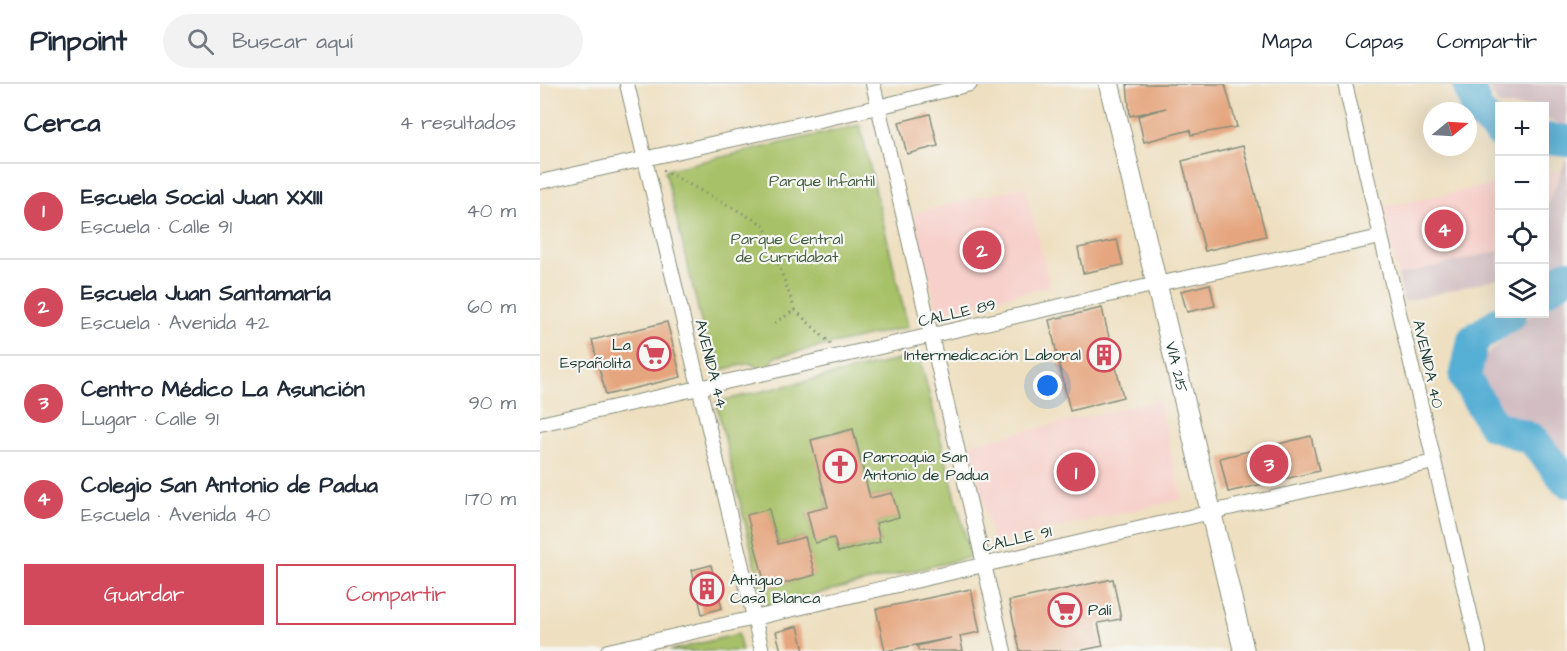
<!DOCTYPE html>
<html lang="es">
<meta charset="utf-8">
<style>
:root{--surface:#fff;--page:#f2f2f3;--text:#1f2937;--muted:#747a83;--line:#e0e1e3;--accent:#d1495b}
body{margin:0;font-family:"Architects Daughter",sans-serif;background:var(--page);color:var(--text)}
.controls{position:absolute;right:18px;top:18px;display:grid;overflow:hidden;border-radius:0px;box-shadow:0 6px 24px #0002}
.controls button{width:54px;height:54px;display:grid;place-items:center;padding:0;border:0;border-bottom:2px solid var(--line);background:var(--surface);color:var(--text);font:30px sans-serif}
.compass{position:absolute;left:883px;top:18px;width:54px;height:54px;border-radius:50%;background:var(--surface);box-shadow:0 6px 24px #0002;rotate:72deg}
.you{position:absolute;left:508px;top:302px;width:21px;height:21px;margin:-15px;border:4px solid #fff;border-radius:50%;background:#1a73e8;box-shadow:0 0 0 9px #1a73e833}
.badge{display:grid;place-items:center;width:39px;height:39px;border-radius:50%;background:var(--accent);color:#fff;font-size:20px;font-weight:700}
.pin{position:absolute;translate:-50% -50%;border:3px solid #fff;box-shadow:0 2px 6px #0006}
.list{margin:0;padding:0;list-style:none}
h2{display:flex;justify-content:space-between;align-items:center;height:78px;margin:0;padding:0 24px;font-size:26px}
h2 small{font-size:20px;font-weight:400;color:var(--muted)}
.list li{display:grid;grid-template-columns:39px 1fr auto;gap:18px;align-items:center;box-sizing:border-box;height:96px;padding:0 24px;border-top:2px solid var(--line)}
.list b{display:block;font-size:22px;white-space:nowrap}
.list p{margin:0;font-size:20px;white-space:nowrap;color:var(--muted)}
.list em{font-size:20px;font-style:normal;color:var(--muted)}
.actions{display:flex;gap:12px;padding:18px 24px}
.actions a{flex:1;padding:14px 0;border:2px solid var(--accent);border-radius:0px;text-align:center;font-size:21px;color:var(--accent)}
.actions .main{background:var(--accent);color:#fff}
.icon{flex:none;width:33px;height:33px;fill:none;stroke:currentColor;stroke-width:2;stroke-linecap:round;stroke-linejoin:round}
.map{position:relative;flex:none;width:1027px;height:567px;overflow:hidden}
header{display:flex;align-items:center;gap:36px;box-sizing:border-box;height:84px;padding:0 30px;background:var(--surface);border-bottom:2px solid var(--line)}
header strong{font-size:28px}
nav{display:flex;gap:33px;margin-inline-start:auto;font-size:21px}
.search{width:420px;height:54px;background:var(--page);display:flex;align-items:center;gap:15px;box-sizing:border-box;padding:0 21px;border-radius:33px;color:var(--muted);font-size:22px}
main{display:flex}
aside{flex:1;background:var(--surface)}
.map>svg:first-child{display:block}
</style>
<header>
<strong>Pinpoint</strong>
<div class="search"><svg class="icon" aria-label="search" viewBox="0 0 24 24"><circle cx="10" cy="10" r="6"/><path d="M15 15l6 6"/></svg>Buscar aquí</div>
<nav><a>Mapa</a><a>Capas</a><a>Compartir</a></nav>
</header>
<main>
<aside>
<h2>Cerca<small>4 resultados</small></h2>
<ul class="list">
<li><span class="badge">1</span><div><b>Escuela Social Juan XXIII</b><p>Escuela · Calle 91</p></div><em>40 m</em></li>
<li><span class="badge">2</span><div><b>Escuela Juan Santamaría</b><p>Escuela · Avenida 42</p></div><em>60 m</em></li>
<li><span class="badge">3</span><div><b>Centro Médico La Asunción</b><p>Lugar · Calle 91</p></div><em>90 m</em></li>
<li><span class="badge">4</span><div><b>Colegio San Antonio de Padua</b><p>Escuela · Avenida 40</p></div><em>170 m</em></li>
</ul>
<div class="actions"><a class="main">Guardar</a><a>Compartir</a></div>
</aside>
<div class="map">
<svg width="1027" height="567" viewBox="0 0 1027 567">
<rect width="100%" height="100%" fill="#f6f6f2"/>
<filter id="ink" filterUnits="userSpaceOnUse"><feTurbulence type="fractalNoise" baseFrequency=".0167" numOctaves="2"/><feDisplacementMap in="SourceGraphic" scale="12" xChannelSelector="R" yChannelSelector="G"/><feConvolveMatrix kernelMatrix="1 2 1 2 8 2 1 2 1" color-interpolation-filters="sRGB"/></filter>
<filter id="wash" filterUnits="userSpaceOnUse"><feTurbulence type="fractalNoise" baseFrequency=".008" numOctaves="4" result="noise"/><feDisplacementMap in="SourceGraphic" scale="24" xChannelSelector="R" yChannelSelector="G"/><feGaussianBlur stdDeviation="1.35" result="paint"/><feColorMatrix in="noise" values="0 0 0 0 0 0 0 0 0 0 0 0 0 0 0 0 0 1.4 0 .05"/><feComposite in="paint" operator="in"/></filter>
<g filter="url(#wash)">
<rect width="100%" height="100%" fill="#eedfc0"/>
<path fill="#f7d0cb" d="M1020,86L1005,127V89Z
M959,99V167L858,191L844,123Z
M485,102L510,202L398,229L374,129Z
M619,316L642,415L453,459L430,360Z"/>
<path fill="#d2bec2" d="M948,0H1027V44L1005,34V22H965L957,20Z
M1027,73V176L1005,182V127Z
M959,167V194L864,218L858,191Z
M1027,205V375L1015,358L959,327L938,288L947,270L992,230H1005V219Z"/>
<path fill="#a7c167" stroke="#637f4e" stroke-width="1.5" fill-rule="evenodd" d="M320,41L368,243L235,273L226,289L210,279L173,288L125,86Z
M379,271L431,473L225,522L176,318ZM313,345L330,414L352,409L358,433L336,439L340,458L298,468L294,454L275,458L267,429L288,423L272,356ZM229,426L238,460L265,453L274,491L226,504Z
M198,550L202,567H129Z"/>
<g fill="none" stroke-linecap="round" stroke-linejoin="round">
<path stroke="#57afd4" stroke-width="32" d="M928,0L938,28L960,49
M1005,55L1027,57
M1005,206L1027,191
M971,230L933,256L925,294L953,341L992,355L1027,398"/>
</g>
<g id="blocks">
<path fill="#e5a57e" d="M587,0H685L697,43L651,51L650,46L604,58L598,32L626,24L590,32Z
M390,30L398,62L367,70L359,38Z
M703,62L726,152L665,167L642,77Z
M577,156L583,181L543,189L538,164Z
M670,200L675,222L647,228L641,207Z
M562,224L583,313L530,327L509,236Z
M127,238L141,293L66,311L52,256Z
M313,345L330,414L352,409L359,433L336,439L340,458L298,468L294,454L275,459L267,428L288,423L271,356Z
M771,352L779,387L688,408L680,374Z
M229,425L238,460L265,453L275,491L226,504L207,431Z
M171,481L182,524L162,530L152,486Z
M573,495L581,535L558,539L563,562L538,567H480L469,517Z
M431,505L440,548L420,552L423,567H379L377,562L411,554L345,567L336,525Z
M258,542L264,567H241L236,548Z"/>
</g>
</g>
<g filter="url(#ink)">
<use href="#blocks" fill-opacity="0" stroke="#868e7a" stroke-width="1.5"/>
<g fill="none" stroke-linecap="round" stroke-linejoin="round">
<g stroke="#868e7a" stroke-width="16">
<path id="street" d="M87,0L222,567
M333,0L464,567
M805,0L939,567
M0,98L338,23L430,0
M0,340L617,200L841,153
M68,567C344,506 618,438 894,378"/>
</g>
<g stroke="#868e7a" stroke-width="22">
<g id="secondary">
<path id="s1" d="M569,0L704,567"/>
</g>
</g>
<path stroke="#868e7a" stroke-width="3" stroke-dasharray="1.5 4.5" stroke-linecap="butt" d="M123,86L224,141L255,226L233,240
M255,226L291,260"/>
<use href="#street" stroke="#fff" stroke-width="14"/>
<use href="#secondary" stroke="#fff" stroke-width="20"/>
</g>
</g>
<defs>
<g id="supermarket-ring" transform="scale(1.725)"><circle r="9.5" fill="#f6f6f2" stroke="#d1495b" stroke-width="1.5"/><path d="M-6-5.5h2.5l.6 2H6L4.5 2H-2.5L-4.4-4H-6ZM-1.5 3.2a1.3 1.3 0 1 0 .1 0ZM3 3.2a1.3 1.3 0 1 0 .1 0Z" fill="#d1495b"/></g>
<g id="building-ring" transform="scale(1.725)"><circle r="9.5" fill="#f6f6f2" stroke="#d1495b" stroke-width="1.5"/><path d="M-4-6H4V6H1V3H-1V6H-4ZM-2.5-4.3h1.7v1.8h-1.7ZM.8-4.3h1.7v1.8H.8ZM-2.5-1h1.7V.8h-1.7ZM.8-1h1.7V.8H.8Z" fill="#d1495b"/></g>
<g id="church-ring" transform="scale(1.725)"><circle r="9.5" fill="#f6f6f2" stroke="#d1495b" stroke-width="1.5"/><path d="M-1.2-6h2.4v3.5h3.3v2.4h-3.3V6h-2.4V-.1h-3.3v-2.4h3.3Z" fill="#d1495b"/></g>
</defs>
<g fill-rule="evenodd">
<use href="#supermarket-ring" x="114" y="270"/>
<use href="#building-ring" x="564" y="271"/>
<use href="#church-ring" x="300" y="382"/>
<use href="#building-ring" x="167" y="505"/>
<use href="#supermarket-ring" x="525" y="526"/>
</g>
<g text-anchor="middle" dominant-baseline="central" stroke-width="4.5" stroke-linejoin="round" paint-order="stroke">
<g font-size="16" fill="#415e41" stroke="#f6f6f2">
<text x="282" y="97">Parque Infantil</text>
<text x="247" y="155">Parque Central<tspan x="247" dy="18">de Curridabat</tspan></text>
</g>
<g font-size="16" fill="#1f3d34" stroke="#f6f6f2">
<text transform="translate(417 229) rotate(-13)">CALLE 89</text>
<text transform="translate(171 280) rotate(76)">AVENIDA 44</text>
<text transform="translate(888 280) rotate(77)">AVENIDA 40</text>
<text stroke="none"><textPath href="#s1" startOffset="291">VÍA 215</textPath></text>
<text transform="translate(477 455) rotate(-13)">CALLE 91</text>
</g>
<g font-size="16" fill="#1f3d34" stroke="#f6f6f2" text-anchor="start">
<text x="91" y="261" text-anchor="end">La<tspan x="91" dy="18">Españolita</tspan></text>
<text x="541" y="271" text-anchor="end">Intermedicación Laboral</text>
<text x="323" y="373">Parroquia San<tspan x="323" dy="18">Antonio de Padua</tspan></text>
<text x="190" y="496">Antiguo<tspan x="190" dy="18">Casa Blanca</tspan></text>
<text x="548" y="526">Palí</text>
</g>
</g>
</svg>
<div class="controls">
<button>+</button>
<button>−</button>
<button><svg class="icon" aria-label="locate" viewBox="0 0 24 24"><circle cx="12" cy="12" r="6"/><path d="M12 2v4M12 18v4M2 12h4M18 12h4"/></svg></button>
<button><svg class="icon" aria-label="layers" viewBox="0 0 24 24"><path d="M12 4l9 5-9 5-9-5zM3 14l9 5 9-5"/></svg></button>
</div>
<svg class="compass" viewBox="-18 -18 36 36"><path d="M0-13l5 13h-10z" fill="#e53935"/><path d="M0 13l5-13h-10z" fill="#747a83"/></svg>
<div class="you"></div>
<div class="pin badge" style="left:536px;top:388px">1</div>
<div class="pin badge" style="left:442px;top:166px">2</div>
<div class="pin badge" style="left:729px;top:380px">3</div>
<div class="pin badge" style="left:904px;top:145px">4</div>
</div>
</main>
